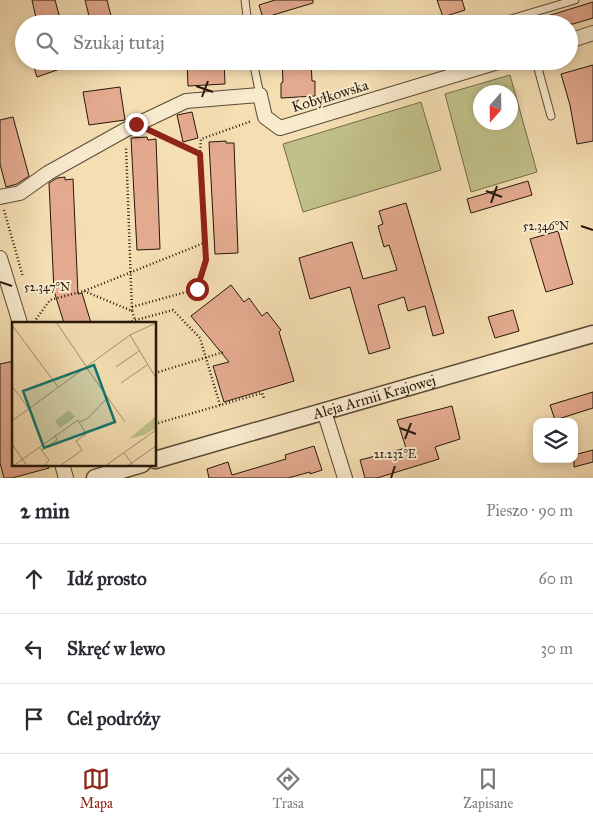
<!DOCTYPE html>
<html lang="pl">
<meta charset="utf-8">
<style>
:root{--surface:#fff;--page:#f2f2f3;--text:#2b2b33;--muted:#7c7c81;--line:#e1e1e2;--accent:#8f2418}
body{margin:0;font-family:"IM FELL Great Primer",serif;background:var(--page);color:var(--text)}
.controls{position:absolute;right:15px;bottom:15px;display:grid;overflow:hidden;border-radius:10px;box-shadow:0 2px 8px #0003}
.controls button{width:45px;height:45px;display:grid;place-items:center;padding:0;border:0;border-bottom:1px solid var(--line);background:var(--surface);color:var(--text);font:25px sans-serif}
.compass{position:absolute;left:473px;top:85px;width:45px;height:45px;border-radius:50%;background:var(--surface);box-shadow:0 2px 8px #0003;rotate:200deg}
.stop{position:absolute;width:15px;height:15px;margin:-11px;border:4px solid #8f2418;border-radius:50%;background:#fff}
.stop.end{background:#8f2418;border-color:#fff;box-shadow:0 1px 5px #0008}
.list{margin:0;padding:0;list-style:none}
h2{display:flex;justify-content:space-between;align-items:center;height:65px;margin:0;padding:0 20px;font-size:21px}
h2 small{font-size:16px;font-weight:400;color:var(--muted)}
.list li{display:grid;grid-template-columns:32px 1fr auto;gap:15px;align-items:center;box-sizing:border-box;height:70px;padding:0 20px;border-top:1px solid var(--line)}
.list b{display:block;font-size:19px;white-space:nowrap}
.list em{font-size:16px;font-style:normal;color:var(--muted)}
.icon{flex:none;width:28px;height:28px;fill:none;stroke:currentColor;stroke-width:2;stroke-linecap:round;stroke-linejoin:round}
.map{position:relative;flex:none;width:593px;height:478px;overflow:hidden}
.search{position:absolute;background:var(--surface);box-shadow:0 2px 8px #0003;left:15px;right:15px;top:15px;height:55px;display:flex;align-items:center;gap:12px;box-sizing:border-box;padding:0 18px;border-radius:28px;color:var(--muted);font-size:19px}
.sheet{height:275px;background:var(--surface)}
nav{display:flex;justify-content:space-around;align-items:center;box-sizing:border-box;height:70px;border-top:1px solid var(--line);background:var(--surface);font-size:14px;color:var(--muted)}
nav a{display:grid;justify-items:center;gap:2px}
nav .on{color:var(--accent)}
.map>svg:first-child{display:block}
</style>
<div class="map">
<svg width="593" height="478" viewBox="0 0 593 478">
<rect width="100%" height="100%" fill="#f4deb2"/>
<filter id="stains"><feTurbulence type="fractalNoise" baseFrequency=".004" numOctaves="4"/><feColorMatrix values="0 0 0 0 .2 0 0 0 0 .09 0 0 0 0 .02 0 0 0 .5 -.17"/></filter>
<radialGradient id="worn" r=".72"><stop offset=".6" stop-color="#630" stop-opacity="0"/><stop offset="1" stop-color="#630" stop-opacity=".3"/></radialGradient>
<path fill="#c1c088" stroke="#746c4a" fill-rule="evenodd" d="M510,75L537,172L471,192L445,94ZM480,92H510V122H480Z
M421,102L441,170L303,212L283,144Z"/>
<path fill="#e4aa8f" stroke="#26170c" d="M32,0H55L59,15L46,19L45,16L36,18Z
M85,0H107L113,24H91Z
M275,0H313V3L263,18L259,5Z
M437,0H462L465,10L443,17Z
M593,2V18L573,24H532L531,21Z
M32,61H74V64L37,77Z
M187,61H224L225,84L188,86Z
M282,61H311L312,81H315V96L281,98V83L283,82Z
M593,65V141L577,144L570,105L561,74Z
M120,87L125,120L89,125L83,92Z
M192,112L198,138L183,142L177,115Z
M13,117L29,176L17,184L6,187L0,164V120Z
M147,137L148,140L156,139L160,249L137,250L131,138Z
M226,141V143H234L238,253L215,254L209,142Z
M65,177V180L73,179L78,294L82,293L91,323H64L54,291L49,183L57,178Z
M528,181L532,195L471,213L467,199Z
M406,203L444,333L433,336L425,306L408,311L404,297L378,305L390,348L369,354L350,287L310,299L299,258L352,242L363,279L397,270L389,245L384,247L378,226L383,224L379,211Z
M558,231L573,284L546,292L530,239Z
M231,285L244,302L249,298L262,316L267,312L281,330L279,332L294,381L224,402L213,366L229,362L191,316Z
M513,310L519,331L495,338L488,317Z
M14,361V464H48L49,468L12,478H4L0,463V364Z
M593,392V408L555,420L550,405Z
M452,406L460,439L435,447L439,459L377,478H365L360,460L406,448L397,420Z
M314,446L322,470L310,474V472L288,478H209L207,469L228,462L232,475L286,459L285,455Z
M593,450V462L574,467V455Z"/>
<g fill="none" stroke-linecap="round" stroke-linejoin="round">
<g stroke="#5a4936" stroke-width="9">
<path id="service" d="M245,0L248,24
M494,24L575,0
M253,61L260,95
M536,61L551,116"/>
</g>
<g stroke="#5a4936" stroke-width="16">
<path id="minor" d="M569,41L593,33
M0,197L20,193L48,173L125,130L186,101L260,95L265,117L280,128L501,61
M0,258L20,323
M324,411L345,478
M62,464L66,478"/>
</g>
<g stroke="#5a4936" stroke-width="19">
<g id="tertiary">
<path id="s1" d="M155,460L593,334"/>
<path d="M95,478L142,464"/>
</g>
</g>
<path stroke="#26170c" stroke-width="2.5" stroke-dasharray="1 2.5" stroke-linecap="butt" d="M154,133L200,154
M4,210L23,277
M84,291L132,311L126,146
M132,307L197,289L206,260L204,243
M132,311L135,320
M34,322L50,300L84,291L204,243L200,154L201,139L252,121
M125,323L173,310L200,338L220,405
M155,373L224,352
M155,424L262,393L264,398"/>
<use href="#service" stroke="#f8eacd" stroke-width="7"/>
<use href="#minor" stroke="#f8eacd" stroke-width="14"/>
<use href="#tertiary" stroke="#f8eacd" stroke-width="16"/>
</g>
<g fill="none" stroke-linecap="round" stroke-linejoin="round">
<path stroke="#8f2418" stroke-width="6" d="M136,124L200,154L206,260L197,289"/>
</g>
<path fill="none" stroke="#26170c" stroke-width="2" d="M196,86L213,92M202,97L208,81M486,191L502,197M491,203L497,186M581,226L593,230M0,282L12,286M400,428L416,434M405,439L411,423M391,478L395,466"/>
<g text-anchor="middle" dominant-baseline="central" stroke-width="4" stroke-linejoin="round" paint-order="stroke">
<g font-size="15" fill="#26170c" stroke="#f8eacd">
<text transform="translate(330 96) rotate(-17)">Kobyłkowska</text>
<text stroke="none"><textPath href="#s1" startOffset="228">Aleja Armii Krajowej</textPath></text>
</g>
</g>
<g transform="translate(12 322)">
<rect width="144" height="144" fill="#f4deb2"/>
<path d="M57,88L63,95L48,106L43,99ZM144,94V106L132,113L117,117Z" fill="#c1c088"/>
<path fill="none" stroke="#a28e70" stroke-width="1" d="M44,0L74,44M0,3L46,65M118,13L144,56M74,45L113,100M104,45L127,29M109,61L135,43M0,64L17,87M0,99L118,13L144,1M68,100L76,96L96,75M0,122L15,144M27,125L37,138L32,144M30,128L45,118L43,113M112,131L122,144M1,144L66,98L74,112L64,119L70,128L48,144M93,144L144,108M115,144L144,124"/>
<path fill="#0f766e" fill-opacity="0.15" stroke="#0f766e" stroke-width="2.5" d="M82,43L103,100L32,126L11,69Z"/>
<rect width="144" height="144" fill="none" stroke="#26170c" stroke-width="2.5"/>
</g>
<g font-size="12" text-anchor="middle" fill="#26170c" stroke="#f8eacd" stroke-width="4" stroke-linejoin="round" paint-order="stroke">
<text x="546" y="230">52.346°N</text>
<text x="47" y="291">52.347°N</text>
<text x="395" y="458">21.232°E</text>
</g>
<rect width="100%" height="100%" filter="url(#stains)"/>
<rect width="100%" height="100%" fill="url(#worn)"/>
</svg>
<div class="controls">
<button><svg class="icon" aria-label="layers" viewBox="0 0 24 24"><path d="M12 4l9 5-9 5-9-5zM3 14l9 5 9-5"/></svg></button>
</div>
<svg class="compass" viewBox="-18 -18 36 36"><path d="M0-13l5 13h-10z" fill="#e53935"/><path d="M0 13l5-13h-10z" fill="#7c7c81"/></svg>
<div class="stop" style="left:197px;top:289px"></div>
<div class="stop end" style="left:136px;top:124px"></div>
<div class="search"><svg class="icon" aria-label="search" viewBox="0 0 24 24"><circle cx="10" cy="10" r="6"/><path d="M15 15l6 6"/></svg>Szukaj tutaj</div>
</div>
<section class="sheet">
<h2>2 min<small>Pieszo · 90 m</small></h2>
<ul class="list">
<li><svg class="icon" aria-label="ahead" viewBox="0 0 24 24"><path d="M12 20V5M6 11l6-6 6 6"/></svg><div><b>Idź prosto</b></div><em>60 m</em></li>
<li><svg class="icon" aria-label="left" viewBox="0 0 24 24"><path d="M17 20v-9H6M10 6l-5 5 5 5"/></svg><div><b>Skręć w lewo</b></div><em>30 m</em></li>
<li><svg class="icon" aria-label="arrive" viewBox="0 0 24 24"><path d="M6 21V4h12l-3 4 3 4H6"/></svg><div><b>Cel podróży</b></div></li>
</ul>
</section>
<nav>
<a class="on"><svg class="icon" aria-label="map" viewBox="0 0 24 24"><path d="M3 6l6-2 6 2 6-2v14l-6 2-6-2-6 2zM9 4v14M15 6v14"/></svg>Mapa</a>
<a><svg class="icon" aria-label="directions" viewBox="0 0 24 24"><path d="M12 3l9 9-9 9-9-9zM9 14v-3h6M13 9l2 2-2 2"/></svg>Trasa</a>
<a><svg class="icon" aria-label="saved" viewBox="0 0 24 24"><path d="M7 4h10v16l-5-4-5 4z"/></svg>Zapisane</a>
</nav>
